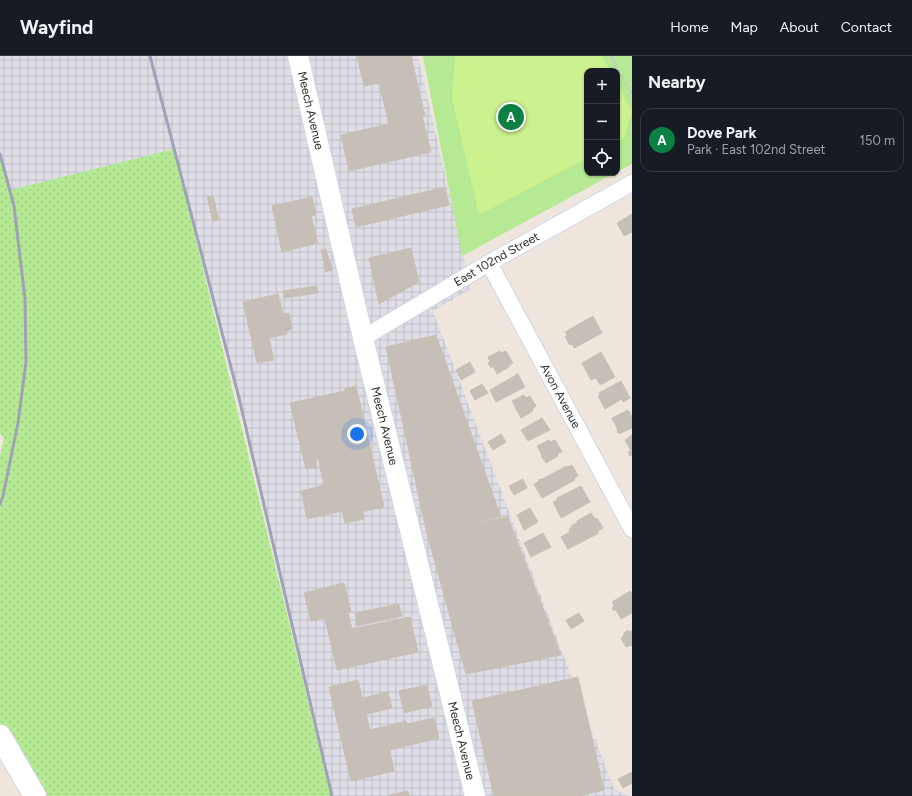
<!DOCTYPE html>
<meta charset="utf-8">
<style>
:root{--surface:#171b24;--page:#20242c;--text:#f1f3f6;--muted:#9ea1a6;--line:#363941;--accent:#0b8043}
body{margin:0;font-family:Figtree,sans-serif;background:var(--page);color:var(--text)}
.controls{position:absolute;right:12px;top:12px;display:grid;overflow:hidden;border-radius:8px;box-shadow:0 1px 3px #0004}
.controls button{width:36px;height:36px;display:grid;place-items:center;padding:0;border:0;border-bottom:1px solid var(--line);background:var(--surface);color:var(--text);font:20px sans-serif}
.you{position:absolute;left:357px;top:378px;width:14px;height:14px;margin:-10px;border:3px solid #fff;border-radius:50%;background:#1a73e8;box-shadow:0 0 0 6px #1a73e833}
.badge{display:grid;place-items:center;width:26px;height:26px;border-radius:50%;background:var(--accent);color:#fff;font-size:13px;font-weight:700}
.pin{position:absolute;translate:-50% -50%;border:2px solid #fff;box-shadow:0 1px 4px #0006}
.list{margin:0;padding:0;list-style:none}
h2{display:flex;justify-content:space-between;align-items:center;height:52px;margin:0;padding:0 16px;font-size:17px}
h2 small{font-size:13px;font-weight:400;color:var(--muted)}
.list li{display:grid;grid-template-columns:26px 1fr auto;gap:12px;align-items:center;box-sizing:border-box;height:64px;margin:0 8px 8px;padding:0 8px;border:1px solid var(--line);border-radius:12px}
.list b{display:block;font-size:15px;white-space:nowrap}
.list p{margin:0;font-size:13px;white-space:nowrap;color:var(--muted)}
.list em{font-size:13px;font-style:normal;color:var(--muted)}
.icon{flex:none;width:22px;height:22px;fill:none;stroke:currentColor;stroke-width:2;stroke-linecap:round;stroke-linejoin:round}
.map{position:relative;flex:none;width:632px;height:740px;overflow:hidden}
header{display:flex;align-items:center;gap:24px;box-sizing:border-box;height:56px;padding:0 20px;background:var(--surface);border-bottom:1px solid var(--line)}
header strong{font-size:19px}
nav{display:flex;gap:22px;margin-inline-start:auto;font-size:14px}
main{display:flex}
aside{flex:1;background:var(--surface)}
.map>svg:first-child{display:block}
</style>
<header>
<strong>Wayfind</strong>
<nav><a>Home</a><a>Map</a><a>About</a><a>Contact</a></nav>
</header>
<main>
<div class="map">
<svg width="632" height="740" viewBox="0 0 632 740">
<defs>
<pattern id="industrial-grid" width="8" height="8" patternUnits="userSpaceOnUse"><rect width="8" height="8" fill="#dfdde6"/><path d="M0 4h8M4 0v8" fill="none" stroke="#c0bec5"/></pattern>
<pattern id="grass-dots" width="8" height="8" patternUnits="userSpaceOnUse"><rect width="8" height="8" fill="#b5e994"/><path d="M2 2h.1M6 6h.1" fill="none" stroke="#9cc880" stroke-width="1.8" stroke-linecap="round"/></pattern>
</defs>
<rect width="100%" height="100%" fill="#eee5dc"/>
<path fill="url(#industrial-grid)" d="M0,0H418L471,233L433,255L614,733L629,740H332L239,342L175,93L10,134L0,98Z"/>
<path fill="url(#grass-dots)" d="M174,93L331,740H36L0,676V400L4,382L0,377V98L10,134Z"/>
<path fill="#b5e994" d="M423,0H632V108L617,116V15H587V117H615L462,200Z"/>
<path fill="#ccf18f" d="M455,0H602L610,15H587V102L479,159L452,42Z
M617,27L632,54L625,81L617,86Z"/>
<path fill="#c6bfb8" stroke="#cac1b5" d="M357,0H411L425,60H422L431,96L349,115L341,79L389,68L379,27L364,30Z
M445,131L449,149L356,171L352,153Z
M213,140L219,164L213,165L207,141Z
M312,141L316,159L311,160L318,187L282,196L272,150Z
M632,158V176L624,180L617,167Z
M411,192L419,226L379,248L369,202Z
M326,193L332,214L326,216L321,194Z
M317,230L318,237L284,242L283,235Z
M278,238L283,258L289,257L292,273L286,275L287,278L269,282L274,304L257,307L243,246Z
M593,260L602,277L574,292L572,288L570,289L565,281L567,279L565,276Z
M436,279L501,461L427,478L386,291Z
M500,295L501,297L506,295L513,307L508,310L509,311L497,318L493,310L491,312L488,307L490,306L488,301Z
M601,296L615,321L600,329L596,322L591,324L582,307Z
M470,306L475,316L461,324L456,314Z
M518,318L525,331L496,346L490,334Z
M621,325L630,342L623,346L622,343L605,353L598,340L600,339L599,337Z
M482,328L488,337L475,344L470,335Z
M356,330L384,451L362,456L364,463L345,467L342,455L307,463L301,435L324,429L318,402L315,403L317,411L306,413L290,347L345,335L344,333Z
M524,339L526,342L530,340L536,350L532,353L533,355L521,362L512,345Z
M628,354L632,361V372L619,378L617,375L618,374L612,362Z
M542,362L550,374L528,385L521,374Z
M501,378L506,386L493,394L488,386Z
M632,379V399L630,400L628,396L631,395L625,384Z
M549,384L550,386L555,384L562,396L557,398L558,400L546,407L541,400L542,399L537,390Z
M572,409L578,420L574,422L575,424L542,442L534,428L539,425L538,424L542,423L567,410L568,411Z
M523,423L527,432L514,439L509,430Z
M581,430L590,446L561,462L553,446L557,444V442Z
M530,452L538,466L524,474L517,459Z
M591,457L595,463L597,462L603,472L598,475L599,477L568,493L561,481L570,476L569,473L572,472L571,470L577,467V465Z
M508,461L561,599L466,618L427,478Z
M543,477L551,491L531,501L524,487Z
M344,527L351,556L311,565L304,537Z
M630,535L632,537V557L621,563L616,554L614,555L612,552L614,550L612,546Z
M399,548L402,560L357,570L355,557Z
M348,557L352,573L410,561L418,596L337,614L325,562Z
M579,557L584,565L571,573L566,564Z
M628,574L629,576L632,575V589L626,591L621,582L624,579V577Z
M578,621L604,734L579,740H494L472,645Z
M358,624L370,674L406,665L407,668L434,662L439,682L390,694L394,715L351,725L329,631Z
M427,629L432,650L404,657L399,635Z
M388,636L392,652L367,658L363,642Z
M632,716V727L623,732L618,723Z
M408,735L409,740H389V739Z"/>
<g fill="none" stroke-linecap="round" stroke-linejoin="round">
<g stroke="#d1d6e5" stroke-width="18">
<g id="minor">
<path id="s1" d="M489,207L632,473"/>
<path id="s2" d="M363,282L489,207L632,127"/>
</g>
</g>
<g stroke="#d1d6e5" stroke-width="22">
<g id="tertiary">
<path id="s3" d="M298,0L363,282L475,740"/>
</g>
</g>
<g stroke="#d1d6e5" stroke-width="24">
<path id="secondary" d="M0,680L35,740"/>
</g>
<path stroke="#c8c8c8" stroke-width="2.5" stroke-dasharray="3 2" stroke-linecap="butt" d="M611,0L632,39"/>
<use href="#minor" stroke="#fff" stroke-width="16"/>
<use href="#tertiary" stroke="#fff" stroke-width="20"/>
<use href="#secondary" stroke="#fff" stroke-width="22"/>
<path stroke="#9ea3b7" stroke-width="3" d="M150,0L239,342L332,740
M0,98L14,150L25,243L26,306L18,367L3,440L0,448"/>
</g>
<g text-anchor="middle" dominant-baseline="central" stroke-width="3" stroke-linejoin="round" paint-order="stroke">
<g font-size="12" fill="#2b2b2b" stroke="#fff">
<text stroke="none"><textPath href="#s3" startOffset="56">Meech Avenue</textPath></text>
<text stroke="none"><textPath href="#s2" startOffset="155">East 102nd Street</textPath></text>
<text stroke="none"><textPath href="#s1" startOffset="151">Avon Avenue</textPath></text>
<text stroke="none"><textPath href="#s3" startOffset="380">Meech Avenue</textPath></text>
<text stroke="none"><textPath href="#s3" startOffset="704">Meech Avenue</textPath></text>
</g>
</g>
</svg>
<div class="controls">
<button>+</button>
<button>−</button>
<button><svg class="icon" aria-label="locate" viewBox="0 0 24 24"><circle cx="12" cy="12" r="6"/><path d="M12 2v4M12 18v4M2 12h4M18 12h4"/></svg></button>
</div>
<div class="you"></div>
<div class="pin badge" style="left:511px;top:61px">A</div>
</div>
<aside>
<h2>Nearby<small></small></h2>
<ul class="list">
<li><span class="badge">A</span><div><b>Dove Park</b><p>Park · East 102nd Street</p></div><em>150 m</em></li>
</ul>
</aside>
</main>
